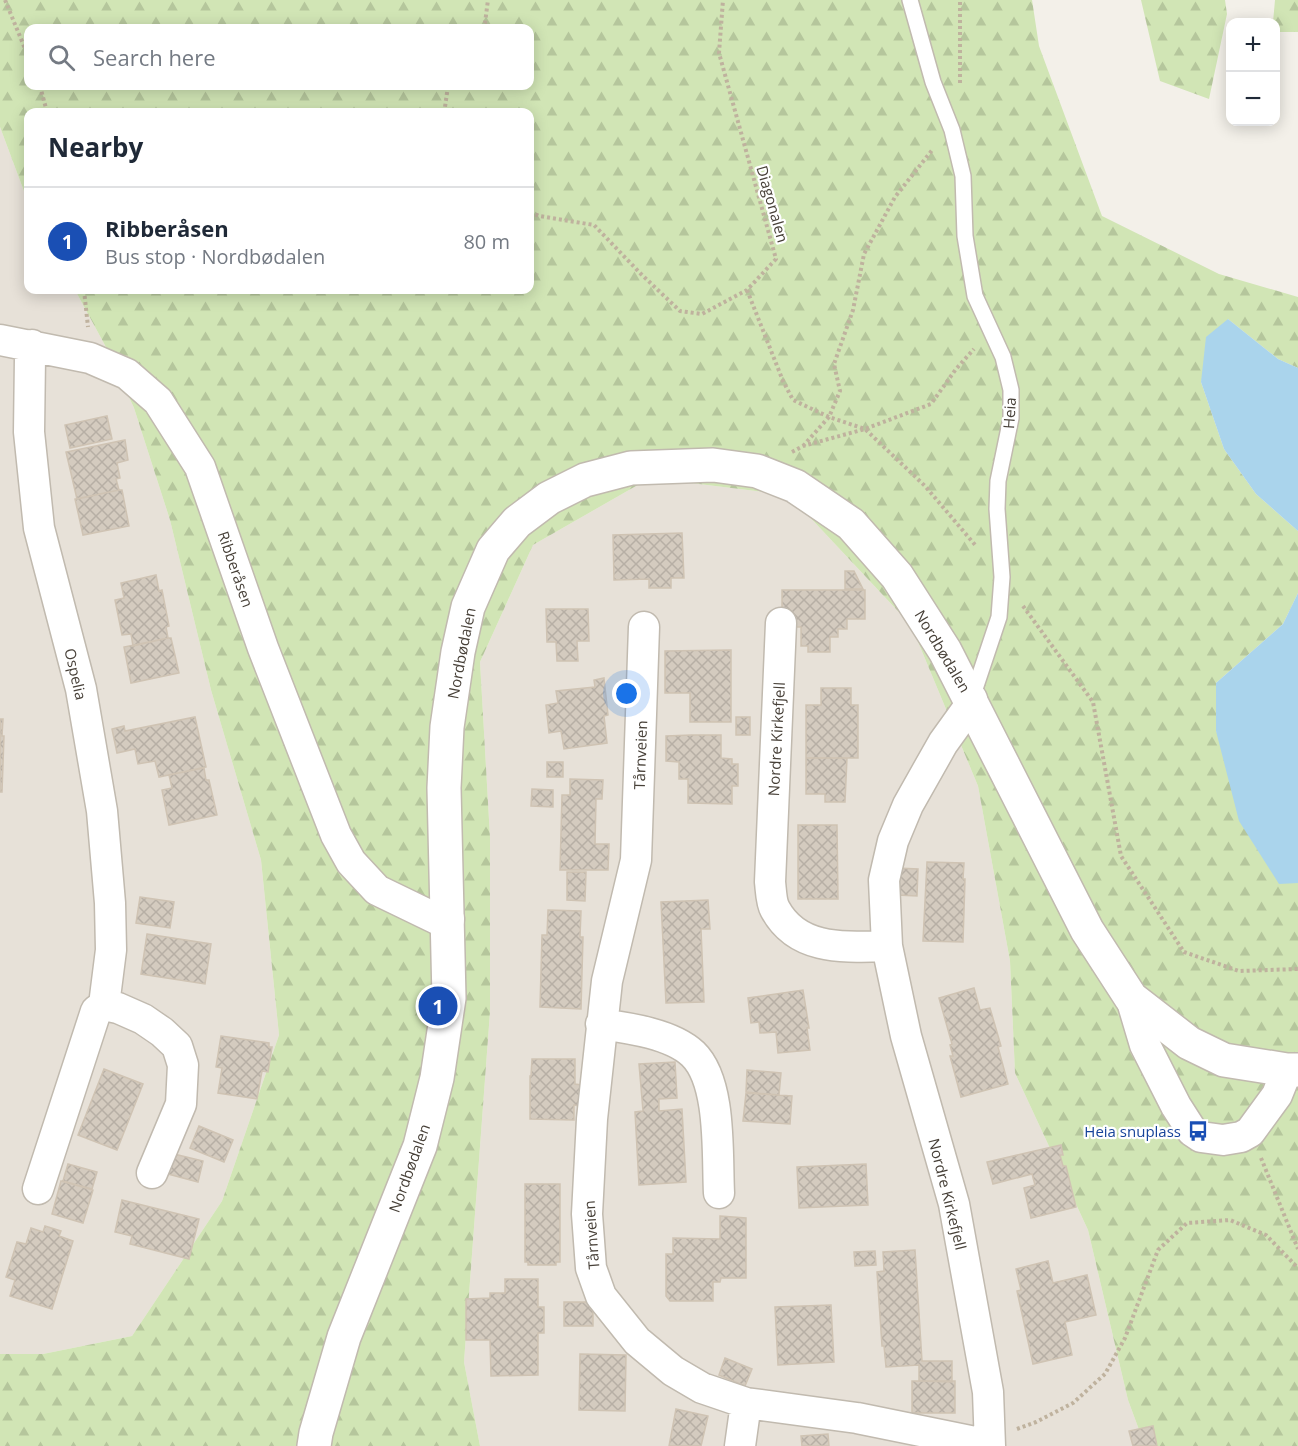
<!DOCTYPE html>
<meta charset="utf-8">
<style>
:root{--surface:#fff;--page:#f6f6f7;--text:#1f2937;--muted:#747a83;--line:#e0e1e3;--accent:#111827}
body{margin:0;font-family:"Open Sans",sans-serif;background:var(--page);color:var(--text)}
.controls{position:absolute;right:18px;top:18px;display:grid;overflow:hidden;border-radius:12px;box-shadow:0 3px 15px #0003}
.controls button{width:54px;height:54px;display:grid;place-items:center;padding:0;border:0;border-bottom:2px solid var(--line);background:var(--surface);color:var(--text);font:30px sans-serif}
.you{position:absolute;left:627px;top:694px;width:21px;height:21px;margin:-15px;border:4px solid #fff;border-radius:50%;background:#1a73e8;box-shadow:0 0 0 9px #1a73e833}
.badge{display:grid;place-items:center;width:39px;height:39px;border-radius:50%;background:var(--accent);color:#fff;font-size:20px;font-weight:700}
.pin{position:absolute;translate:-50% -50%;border:3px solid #fff;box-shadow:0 2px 6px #0006}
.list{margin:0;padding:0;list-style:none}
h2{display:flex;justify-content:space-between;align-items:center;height:78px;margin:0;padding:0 24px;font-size:26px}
h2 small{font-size:20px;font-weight:400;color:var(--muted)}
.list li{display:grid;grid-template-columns:39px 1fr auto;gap:18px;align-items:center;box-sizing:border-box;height:108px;padding:0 24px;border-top:2px solid var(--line)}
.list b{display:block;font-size:22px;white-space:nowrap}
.list p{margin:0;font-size:20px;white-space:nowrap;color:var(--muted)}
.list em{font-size:20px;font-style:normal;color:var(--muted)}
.icon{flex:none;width:33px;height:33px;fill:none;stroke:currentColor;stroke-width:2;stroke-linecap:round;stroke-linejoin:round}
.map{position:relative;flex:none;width:1298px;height:1446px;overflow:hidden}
.search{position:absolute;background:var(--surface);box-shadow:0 3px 15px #0003;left:24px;top:24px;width:510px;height:66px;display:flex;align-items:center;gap:15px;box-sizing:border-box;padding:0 21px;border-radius:12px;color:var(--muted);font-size:22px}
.panel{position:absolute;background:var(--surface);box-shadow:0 3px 15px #0003;left:24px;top:108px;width:510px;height:186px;border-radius:12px}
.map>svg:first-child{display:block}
</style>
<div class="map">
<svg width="1298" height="1446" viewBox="0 0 1298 1446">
<defs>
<pattern id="forest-firs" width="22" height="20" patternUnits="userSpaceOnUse" patternTransform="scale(1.5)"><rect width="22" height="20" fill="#d1e5b5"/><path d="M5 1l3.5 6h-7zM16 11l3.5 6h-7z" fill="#b5c69c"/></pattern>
<pattern id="building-cross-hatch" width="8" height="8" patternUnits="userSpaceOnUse" patternTransform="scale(1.5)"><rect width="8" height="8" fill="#d4cbbf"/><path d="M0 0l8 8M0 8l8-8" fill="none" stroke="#b7afa5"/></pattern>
</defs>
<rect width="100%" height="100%" fill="#f3f0e9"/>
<path fill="#e7e1d8" d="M0,127L28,202V290H75L107,349L134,408L170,520L211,690L261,860L279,1035L222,1201L132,1336L43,1354H0Z
M650,478L789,495L911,625L978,786L1010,961L1015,1073L1088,1230L1128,1400L1145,1446H480L464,1362L490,1012V837L480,662L533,545Z"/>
<path fill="url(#forest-firs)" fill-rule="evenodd" d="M0,0H1032L1039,46L1102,216L1219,274L1298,297V368L1278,359L1228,319L1201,382L1224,449L1256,494L1298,531V593L1283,624L1216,683V731L1298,883V1446H1145L1128,1400L1088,1230L1015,1073L1010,961L978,786L911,625L789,495L650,478L533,545L480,662L490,837V1012L464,1362L480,1446H0V1354H43L132,1336L222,1201L279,1035L261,860L211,690L170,520L134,408L107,349L75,290H530V112H28V202L0,127ZM28,28H530V86H28Z
M1141,0H1225L1227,14L1209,99L1160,81Z
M1275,0H1298V32H1276V22H1273Z"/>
<path fill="#aad4ec" d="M1228,319L1278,359L1298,368V531L1256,494L1224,449L1201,382L1206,337Z
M1298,593V883L1279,884L1239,821L1216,731V683L1283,624Z"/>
<path fill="url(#building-cross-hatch)" stroke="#cfc3b3" stroke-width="1.5" d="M107,416L112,439L70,448L65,425Z
M125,440L128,460L117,463L120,478L116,479L119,490L77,499L66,452Z
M119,490H122L129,526L83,535L75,499Z
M682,533L684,578H671V588H649V579L614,580L613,535Z
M845,571H854L863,589H845Z
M156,575L159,591L162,590L169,626L166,627L168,638L133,646L131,634L122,635L115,600L124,598L121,583Z
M782,590H865V619H847V629H838V637H830V652H808V646H801V627H782Z
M546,609H588L589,641H577L578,661H557L556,642H547Z
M168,638H171L179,673L131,683L124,647Z
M731,650V722H690V693H665V651Z
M604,678L608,715L604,716L607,743L564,749L561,731L549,733L546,705L558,703L556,691L595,687L594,680Z
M821,688H851V705H858V758H806V705H821Z
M195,717L206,767L159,777L155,761L138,764L135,749L117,753L112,729L124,726L125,731Z
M736,717H750V735H736Z
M0,719H3L2,736H4L2,792H0Z
M692,735H721V758L732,759V764H738V786H732V804L688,803V779H679V762L666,761V736Z
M806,758H847L845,802H825V794H806Z
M547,762H563V777H547Z
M204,768L206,780H209L217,815L169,825L162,790L172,788L169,775Z
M570,779L603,780L602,799H596L595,844H609L608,870H560L562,795H570Z
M532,789L553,790V807L531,806Z
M798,825H837L838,899H798Z
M927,862L964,863L963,879H965L963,942L923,941Z
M897,868L918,869L917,896L897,895Z
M567,872H586L585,901L567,900Z
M140,897L174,902L170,928L136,923Z
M708,900L710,929H701L704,1002L666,1003L661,902Z
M548,910L581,911L580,937H583L581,1009L540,1007L542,935H547Z
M147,934L211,944L205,984L141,974Z
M974,988L980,1010L990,1008L1001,1046L998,1047L1008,1084L961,1097L950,1056H953L950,1045L952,1044L939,998Z
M803,990L809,1028H807L810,1050L778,1053L776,1032L760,1033L759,1022L751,1023L748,998Z
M221,1036L269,1043V1047H272L268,1072L262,1071L257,1099L218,1093L222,1068L216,1067Z
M532,1059H575V1084L581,1085L580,1106L574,1105V1120L530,1119V1076H531Z
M675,1062L677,1098L659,1099V1111L682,1109L686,1182L639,1185L635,1112L643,1111L639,1064Z
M104,1069L143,1084L117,1150L78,1135Z
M747,1070L781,1073L779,1095L746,1092Z
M746,1093L792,1096L790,1124L743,1121Z
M199,1126L233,1140L224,1162L190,1148Z
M1061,1145L1063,1155H1060L1063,1166H1066L1076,1207L1031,1218L1024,1188L1035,1185L1032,1174L993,1184L987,1162Z
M170,1153L203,1161L198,1182L164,1173Z
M68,1164L97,1172L92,1189L63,1181Z
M866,1164L868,1205L799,1208L797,1167Z
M61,1181L93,1190L83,1223L52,1214Z
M525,1184H560V1262H556V1265H528V1262H525Z
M122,1200L199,1219L189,1259L130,1244L132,1236L115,1232Z
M720,1216L746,1218V1278H721L720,1282H713V1301H670L666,1296V1254H673V1238L720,1239Z
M45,1226L61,1231L59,1236L73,1241L52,1309L10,1296L15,1280L6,1277L17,1242L26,1244L31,1228L43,1232Z
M915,1250L922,1361H952V1382L919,1381V1365L886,1367L884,1346H882L877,1272L884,1271L883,1252Z
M875,1251L876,1265L855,1266L854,1252Z
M1048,1261L1053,1283L1087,1275L1096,1315L1065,1322L1072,1355L1033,1364L1017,1291L1021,1290L1016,1269Z
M505,1279H538V1307H544V1333H538V1375L491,1376L490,1340H466V1299L490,1298V1293H505Z
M564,1302H593V1326H564Z
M831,1305L834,1362L778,1365L775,1307Z
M580,1354L626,1355L625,1411L579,1410Z
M725,1358L752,1369L745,1386L719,1375Z
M912,1381H955V1413H912Z
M676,1409L708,1416L701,1446H669Z
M1153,1426L1157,1446H1133L1129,1431Z
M828,1434L829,1446H802L801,1436Z"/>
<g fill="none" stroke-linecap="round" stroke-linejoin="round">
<g stroke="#c1baaf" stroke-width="18">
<path id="service" d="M910,0L933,82L952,130L963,176L965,236L975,296L1003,357L1011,390V418L998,481L997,509L1002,577L999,617L972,698"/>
</g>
<g stroke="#c1baaf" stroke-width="33">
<path id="minor" d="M0,340L90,358L127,374L158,401L200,467L263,648L336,835L351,862L377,890L439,920L449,919
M32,345L30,357L29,432L39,528L81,689L102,811L110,903L111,950L104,1005L96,1011L38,1189
M781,623L770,882C771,890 771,902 775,909C798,952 847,947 887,946
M644,627L636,860L607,981L592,1119L587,1214L591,1268L601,1296L637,1341L673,1371L702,1388L746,1403L857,1418L970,1441L983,1446
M972,699L966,711L943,743L908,805L893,841L884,880L887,946L906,1036L954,1204L988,1392L990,1446
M1131,998L1145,1045L1176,1106L1192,1131L1201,1137L1223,1140L1241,1137L1250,1132L1277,1095L1287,1070
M104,1005L118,1008L143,1019L162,1032L177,1046L183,1065L181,1104L152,1173
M601,1024C629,1028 672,1034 693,1054C722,1082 717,1155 719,1193
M740,1446L746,1403"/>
</g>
<g stroke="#c1baaf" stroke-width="36">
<path id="tertiary" d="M314,1446L316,1433L344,1337L420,1146L437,1078L449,998L444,788L447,727L458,652L468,607L493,550L517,522L549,498L585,480L631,468L713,465L757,471L795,486L851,524L897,576L945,651L1087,930L1131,998L1189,1043L1224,1060L1287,1070H1298"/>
</g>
<path stroke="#bfb29e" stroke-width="4" stroke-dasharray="3 3" stroke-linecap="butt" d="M5,0L28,56
M481,28L485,23L488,0
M960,83V0
M40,86L47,112
M448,86L445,107L449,112
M530,212L539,216L594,225L641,274L680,311L702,314L747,290L776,259L719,53L723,0
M84,290L88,327
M747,290L783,381L793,400L829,417L865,429L925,486L976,546
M803,446L829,417L840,391L834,364L853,310L864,254L895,197L933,149
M792,452L803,446L865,429L931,404L956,369L974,349
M1023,606L1093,702L1121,856L1184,952L1239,971L1298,969
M1261,1158L1298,1249
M1017,1429L1036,1422L1073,1403L1105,1374L1125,1338L1158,1250L1187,1223L1230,1220L1266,1235L1298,1268"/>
<use href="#service" stroke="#fff" stroke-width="15"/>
<use href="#minor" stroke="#fff" stroke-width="30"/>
<use href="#tertiary" stroke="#fff" stroke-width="33"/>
</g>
<defs>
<g id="bus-bare" transform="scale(1.62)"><path d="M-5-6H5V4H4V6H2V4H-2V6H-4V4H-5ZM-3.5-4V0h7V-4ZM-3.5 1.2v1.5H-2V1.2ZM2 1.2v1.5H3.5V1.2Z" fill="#1a4fb4" stroke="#fff" stroke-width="2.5" paint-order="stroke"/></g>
</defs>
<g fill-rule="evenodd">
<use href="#bus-bare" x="1198" y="1131"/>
</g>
<g text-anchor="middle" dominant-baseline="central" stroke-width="4.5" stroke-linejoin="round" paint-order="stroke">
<g font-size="15" fill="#474038" stroke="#fff">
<text transform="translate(773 204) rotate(74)">Diagonalen</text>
<text transform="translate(1009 413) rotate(-86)">Heia</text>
<text transform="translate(236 569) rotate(71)">Ribberåsen</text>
<text transform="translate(943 651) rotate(59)">Nordbødalen</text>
<text transform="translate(461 653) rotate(-79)">Nordbødalen</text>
<text transform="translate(76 674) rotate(77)">Ospelia</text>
<text transform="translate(776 739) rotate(-87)">Nordre Kirkefjell</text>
<text transform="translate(640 755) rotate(-88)">Tårnveien</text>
<text transform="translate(409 1168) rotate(-70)">Nordbødalen</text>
<text transform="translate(948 1194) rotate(76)">Nordre Kirkefjell</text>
<text transform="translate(591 1235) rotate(-94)">Tårnveien</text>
</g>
<g font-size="15" fill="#164399" stroke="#fff" text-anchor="end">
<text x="1181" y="1131">Heia snuplass</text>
</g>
</g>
</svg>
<div class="controls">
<button>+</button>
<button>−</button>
</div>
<div class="you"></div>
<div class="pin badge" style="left:438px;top:1006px;background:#1a4fb4">1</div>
<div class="search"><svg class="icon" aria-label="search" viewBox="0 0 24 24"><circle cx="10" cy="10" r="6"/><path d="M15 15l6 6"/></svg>Search here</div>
<section class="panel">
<h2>Nearby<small></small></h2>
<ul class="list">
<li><span class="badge" style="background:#1a4fb4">1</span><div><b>Ribberåsen</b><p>Bus stop · Nordbødalen</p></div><em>80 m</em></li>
</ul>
</section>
</div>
